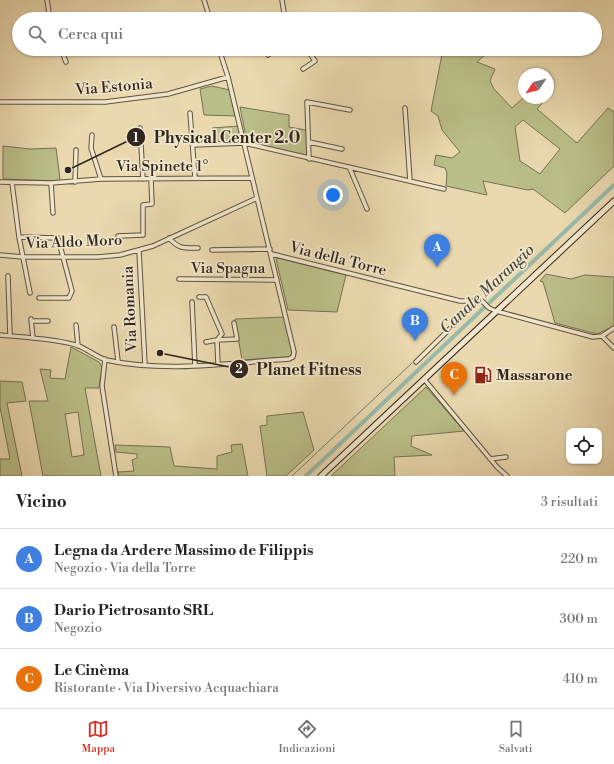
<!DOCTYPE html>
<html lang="it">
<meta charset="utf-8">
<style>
:root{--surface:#fff;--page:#f2f2f2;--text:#222;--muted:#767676;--line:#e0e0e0;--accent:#d93025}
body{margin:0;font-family:"Libre Bodoni",serif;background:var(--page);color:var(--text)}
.controls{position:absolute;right:12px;bottom:12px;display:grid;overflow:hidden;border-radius:8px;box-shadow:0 1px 3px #0004}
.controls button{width:36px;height:36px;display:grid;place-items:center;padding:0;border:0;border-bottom:1px solid var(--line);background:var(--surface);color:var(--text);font:20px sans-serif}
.compass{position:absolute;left:518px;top:68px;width:36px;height:36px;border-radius:50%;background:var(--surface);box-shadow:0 1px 3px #0004;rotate:235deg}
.you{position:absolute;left:333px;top:195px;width:14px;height:14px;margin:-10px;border:3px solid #fff;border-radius:50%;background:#1a73e8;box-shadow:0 0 0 6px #1a73e833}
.badge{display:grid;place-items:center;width:26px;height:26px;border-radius:50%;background:var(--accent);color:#fff;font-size:13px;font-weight:700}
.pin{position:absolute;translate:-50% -33px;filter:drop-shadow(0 1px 2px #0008)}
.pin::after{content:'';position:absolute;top:21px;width:14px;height:12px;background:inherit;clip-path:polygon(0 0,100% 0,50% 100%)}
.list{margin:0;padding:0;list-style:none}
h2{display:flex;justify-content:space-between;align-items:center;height:52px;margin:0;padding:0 16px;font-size:17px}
h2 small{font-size:13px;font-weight:400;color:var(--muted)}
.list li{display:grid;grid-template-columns:26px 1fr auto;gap:12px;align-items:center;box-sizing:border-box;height:60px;padding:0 16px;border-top:1px solid var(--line)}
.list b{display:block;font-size:15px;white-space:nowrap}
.list p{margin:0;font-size:13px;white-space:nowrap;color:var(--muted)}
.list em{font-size:13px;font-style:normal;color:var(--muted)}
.icon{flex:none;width:22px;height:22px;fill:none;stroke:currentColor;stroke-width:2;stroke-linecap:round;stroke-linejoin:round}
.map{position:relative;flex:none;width:614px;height:476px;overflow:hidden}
.search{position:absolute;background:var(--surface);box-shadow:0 1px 3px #0004;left:12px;right:12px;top:12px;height:44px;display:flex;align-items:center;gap:10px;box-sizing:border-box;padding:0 14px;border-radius:22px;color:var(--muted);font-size:15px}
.sheet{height:232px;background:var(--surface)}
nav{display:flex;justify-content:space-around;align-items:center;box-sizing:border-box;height:56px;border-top:1px solid var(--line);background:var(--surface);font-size:11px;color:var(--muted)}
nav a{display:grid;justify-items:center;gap:2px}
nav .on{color:var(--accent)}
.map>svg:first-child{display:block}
</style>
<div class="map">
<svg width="614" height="476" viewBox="0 0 614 476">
<rect width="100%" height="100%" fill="#ead9af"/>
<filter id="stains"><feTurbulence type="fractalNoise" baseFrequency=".005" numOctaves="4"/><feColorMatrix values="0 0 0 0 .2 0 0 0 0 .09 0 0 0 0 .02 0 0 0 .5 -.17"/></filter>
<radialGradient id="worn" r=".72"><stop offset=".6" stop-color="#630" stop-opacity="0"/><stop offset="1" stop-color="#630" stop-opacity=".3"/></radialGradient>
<path fill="#babe88" stroke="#767253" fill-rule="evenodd" d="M443,49H492L477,62L495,69L490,81L494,89L512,108L524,97V98H542L545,100L537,109L577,143L608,108L614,112V166L565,213L533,189L528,190L483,181L487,195L446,186L447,173L445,168L434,165L436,155L452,158L460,152L442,130L438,116L431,111ZM523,120L560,149L540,174L520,161L515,127Z
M212,86L230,90L235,116L204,115L200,89Z
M240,107L289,115V127L306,130L307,156L247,142Z
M239,126L242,141L214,142L212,128Z
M3,146L30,149L56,148L60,179L59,181L3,179Z
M278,258L346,275L337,312L288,310L276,259Z
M546,274L571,279L585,275L614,277V326L597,334L555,323L543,282L540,281Z
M284,317L293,352L289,357L242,360L235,319Z
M71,347L99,362L102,367L99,388H85L101,476H43L29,401H48L40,369L51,370L50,378L65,379ZM78,412L84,455L72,457L65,414Z
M0,381L22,382L26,401L7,403L22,476H0V459H10L0,407Z
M426,387L464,431L412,436L411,446L432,455L394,457L395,476H331Z
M303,412L314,450L286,476H267L260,426L267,425V416Z
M242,444L248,476H119L118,472L134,471L132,460L137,458V454L116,452L115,445L170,447L174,466L217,469V456L232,452L231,445Z"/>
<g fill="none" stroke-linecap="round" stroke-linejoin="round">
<path stroke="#6f7f73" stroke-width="1" d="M292,476L412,363"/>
<path stroke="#98baab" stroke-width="4" d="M306,476L614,185"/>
<g stroke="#5f5342" stroke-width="5.5">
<path id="street" d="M47,0L50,19
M204,0L210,19
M282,0L285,19
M61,49L66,62
M268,55L277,49
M303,69L315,61L307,49
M0,102H105L168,94L228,77
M405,108L410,181
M190,113L195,178
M140,128L143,179
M92,135L91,148L101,179
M309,142L342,149
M193,145L244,143L444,189
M309,159L307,102L350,110
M350,169L367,209
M0,182L51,183L101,179L252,178
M75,182L76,150
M12,183L19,237L30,293
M51,183L53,213
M118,236L143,235V205L152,204L151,179
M19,237L58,238L72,291L69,298H39
M169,238C179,249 183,248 198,248
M212,250L270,249
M139,251L145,365
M272,254L460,301H482L489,308L496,311L593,337L602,336L614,348
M0,255L23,257H98L120,255L153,246L257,198
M8,276L10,336
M179,279L277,280
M199,297H206L222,334L217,340L206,342
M192,302L195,366
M31,319L33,338
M31,321H48
M76,325L78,346
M114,327L118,361
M0,335C21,337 60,339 79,346C88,350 97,357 106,360C166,373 229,363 289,359L293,357L294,352L228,77L219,49
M602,336L614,328
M105,359L102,386L116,476
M416,362L478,301
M218,364L217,340L237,339L234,323
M424,379L497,467L507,476
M490,459L506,457"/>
</g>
<g stroke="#31261e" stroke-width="7">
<path id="secondary" d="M321,476L614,201"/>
</g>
<use href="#street" stroke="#f1e6cb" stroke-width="3.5"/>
<use href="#secondary" stroke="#f1e6cb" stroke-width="5"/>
</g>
<defs>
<g id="fuel-bare" transform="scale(1.38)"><path d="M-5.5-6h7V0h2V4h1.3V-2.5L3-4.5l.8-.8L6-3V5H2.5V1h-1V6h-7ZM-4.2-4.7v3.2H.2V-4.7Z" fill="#8f2418" stroke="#f1e6cb" stroke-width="2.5" paint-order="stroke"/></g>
</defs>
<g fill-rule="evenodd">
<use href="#fuel-bare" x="483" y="375"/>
</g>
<g text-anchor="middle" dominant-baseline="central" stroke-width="3.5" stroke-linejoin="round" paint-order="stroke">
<g font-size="15" fill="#31261e" stroke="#f1e6cb">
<text transform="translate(114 87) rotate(-5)">Via Estonia</text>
<text x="162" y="166">Via Spinete 1°</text>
<text transform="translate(74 242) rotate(-2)">Via Aldo Moro</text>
<text transform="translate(338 259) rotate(14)">Via della Torre</text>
<text x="228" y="268">Via Spagna</text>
<text transform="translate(130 309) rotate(-93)">Via Romania</text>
</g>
<g font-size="15" font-weight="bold" fill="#31261e" stroke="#f1e6cb" text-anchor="start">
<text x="496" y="375">Massarone</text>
</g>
<g font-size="16" font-style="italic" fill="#4b4b41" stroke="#f1e6cb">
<text transform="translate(487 289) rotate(-43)">Canale Marangio</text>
</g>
</g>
<path fill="none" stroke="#31261e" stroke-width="1.5" d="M68 170L136 137M160 353L239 369"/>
<g fill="#31261e" stroke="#f1e6cb" stroke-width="1.5">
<circle cx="68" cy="170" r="4"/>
<circle cx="160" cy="353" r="4"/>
<circle cx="136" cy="137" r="10"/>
<circle cx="239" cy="369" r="10"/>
</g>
<g font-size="12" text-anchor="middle" font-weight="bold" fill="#fff">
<text x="136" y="142">1</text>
<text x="239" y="373">2</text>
</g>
<g font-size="16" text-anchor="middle" font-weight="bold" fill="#31261e" stroke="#f1e6cb" stroke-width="3.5" stroke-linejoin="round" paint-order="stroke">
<text x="227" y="143">Physical Center 2.0</text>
<text x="309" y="375">Planet Fitness</text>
</g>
<rect width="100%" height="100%" filter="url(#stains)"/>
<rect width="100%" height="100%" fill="url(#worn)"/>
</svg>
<div class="controls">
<button><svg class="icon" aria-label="locate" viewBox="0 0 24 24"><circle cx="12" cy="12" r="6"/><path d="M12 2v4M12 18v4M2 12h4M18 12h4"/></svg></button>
</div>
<svg class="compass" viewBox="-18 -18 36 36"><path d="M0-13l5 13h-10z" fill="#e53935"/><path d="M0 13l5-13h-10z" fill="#767676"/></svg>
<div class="you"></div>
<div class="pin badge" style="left:437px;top:267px;background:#3f7fe0">A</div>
<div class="pin badge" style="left:415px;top:341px;background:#3f7fe0">B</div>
<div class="pin badge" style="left:454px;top:395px;background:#e8710a">C</div>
<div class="search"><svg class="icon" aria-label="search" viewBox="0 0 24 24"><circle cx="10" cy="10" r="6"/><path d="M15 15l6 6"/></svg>Cerca qui</div>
</div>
<section class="sheet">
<h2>Vicino<small>3 risultati</small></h2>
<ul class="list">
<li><span class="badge" style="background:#3f7fe0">A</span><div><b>Legna da Ardere Massimo de Filippis</b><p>Negozio · Via della Torre</p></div><em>220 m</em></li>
<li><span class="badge" style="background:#3f7fe0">B</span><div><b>Dario Pietrosanto SRL</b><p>Negozio</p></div><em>300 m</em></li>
<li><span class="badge" style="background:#e8710a">C</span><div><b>Le Cinèma</b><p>Ristorante · Via Diversivo Acquachiara</p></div><em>410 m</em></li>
</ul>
</section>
<nav>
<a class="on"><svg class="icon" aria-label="map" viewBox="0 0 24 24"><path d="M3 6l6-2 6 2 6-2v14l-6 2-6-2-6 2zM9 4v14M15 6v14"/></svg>Mappa</a>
<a><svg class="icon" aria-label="directions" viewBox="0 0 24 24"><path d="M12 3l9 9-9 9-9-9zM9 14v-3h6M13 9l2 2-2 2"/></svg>Indicazioni</a>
<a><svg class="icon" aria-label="saved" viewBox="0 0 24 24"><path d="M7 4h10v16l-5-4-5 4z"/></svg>Salvati</a>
</nav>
